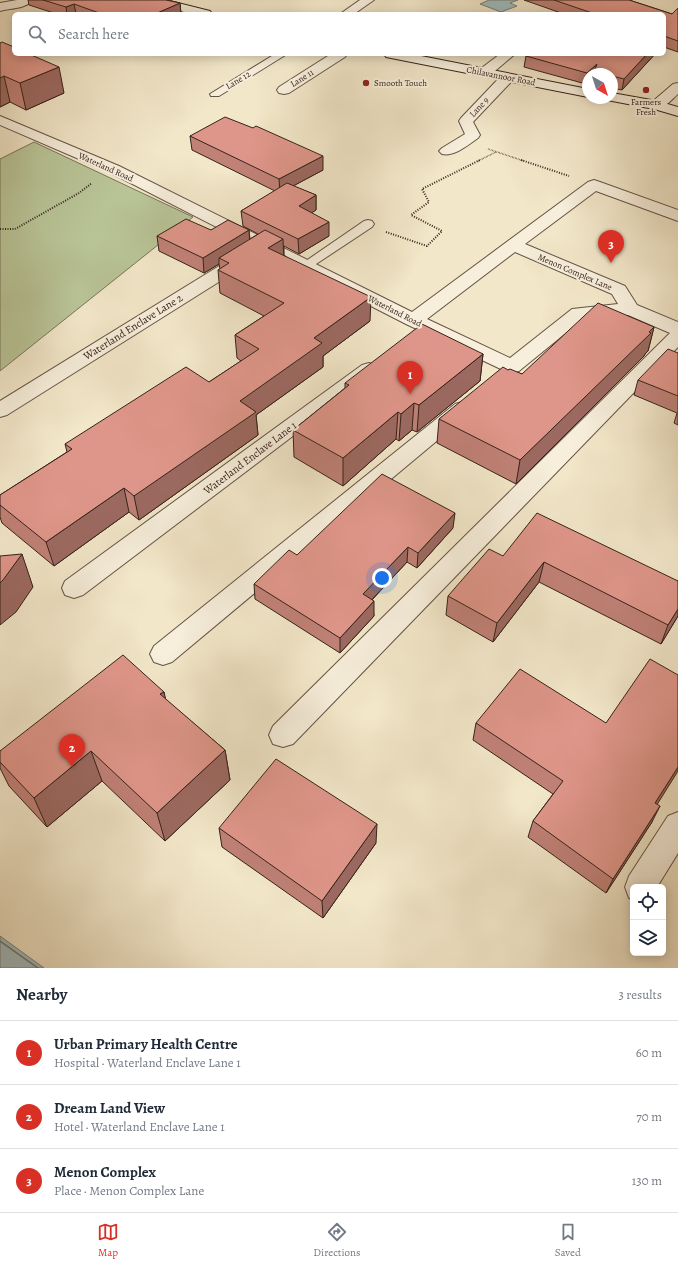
<!DOCTYPE html>
<meta charset="utf-8">
<style>
:root{--surface:#fff;--page:#f2f2f3;--text:#1f2937;--muted:#747a83;--line:#e0e1e3;--accent:#d93025}
body{margin:0;font-family:Alegreya,serif;background:var(--page);color:var(--text)}
.controls{position:absolute;right:12px;bottom:12px;display:grid;overflow:hidden;border-radius:6px;box-shadow:0 2px 10px #0003}
.controls button{width:36px;height:36px;display:grid;place-items:center;padding:0;border:0;border-bottom:1px solid var(--line);background:var(--surface);color:var(--text);font:20px sans-serif}
.compass{position:absolute;left:582px;top:68px;width:36px;height:36px;border-radius:50%;background:var(--surface);box-shadow:0 2px 10px #0003;rotate:141deg}
.you{position:absolute;left:382px;top:578px;width:14px;height:14px;margin:-10px;border:3px solid #fff;border-radius:50%;background:#1a73e8;box-shadow:0 0 0 6px #1a73e833}
.badge{display:grid;place-items:center;width:26px;height:26px;border-radius:50%;background:var(--accent);color:#fff;font-size:13px;font-weight:700}
.pin{position:absolute;translate:-50% -33px;filter:drop-shadow(0 1px 2px #0008)}
.pin::after{content:'';position:absolute;top:21px;width:14px;height:12px;background:inherit;clip-path:polygon(0 0,100% 0,50% 100%)}
.list{margin:0;padding:0;list-style:none}
h2{display:flex;justify-content:space-between;align-items:center;height:52px;margin:0;padding:0 16px;font-size:17px}
h2 small{font-size:13px;font-weight:400;color:var(--muted)}
.list li{display:grid;grid-template-columns:26px 1fr auto;gap:12px;align-items:center;box-sizing:border-box;height:64px;padding:0 16px;border-top:1px solid var(--line)}
.list b{display:block;font-size:15px;white-space:nowrap}
.list p{margin:0;font-size:13px;white-space:nowrap;color:var(--muted)}
.list em{font-size:13px;font-style:normal;color:var(--muted)}
.icon{flex:none;width:22px;height:22px;fill:none;stroke:currentColor;stroke-width:2;stroke-linecap:round;stroke-linejoin:round}
.map{position:relative;flex:none;width:678px;height:968px;overflow:hidden}
.search{position:absolute;background:var(--surface);box-shadow:0 2px 10px #0003;left:12px;right:12px;top:12px;height:44px;display:flex;align-items:center;gap:10px;box-sizing:border-box;padding:0 14px;border-radius:6px;color:var(--muted);font-size:15px}
.sheet{height:244px;background:var(--surface)}
nav{display:flex;justify-content:space-around;align-items:center;box-sizing:border-box;height:56px;border-top:1px solid var(--line);background:var(--surface);font-size:11px;color:var(--muted)}
nav a{display:grid;justify-items:center;gap:2px}
nav .on{color:var(--accent)}
.map>svg:first-child{display:block}
</style>
<div class="map">
<svg width="678" height="968" viewBox="0 0 678 968">
<rect width="100%" height="100%" fill="#f2e7c9"/>
<filter id="stains"><feTurbulence type="fractalNoise" baseFrequency=".005" numOctaves="4"/><feColorMatrix values="0 0 0 0 .2 0 0 0 0 .09 0 0 0 0 .02 0 0 0 .5 -.17"/></filter>
<radialGradient id="worn" r=".72"><stop offset=".6" stop-color="#630" stop-opacity="0"/><stop offset="1" stop-color="#630" stop-opacity=".3"/></radialGradient>
<path fill="#b9c598" stroke="#777459" d="M34,142L193,217L0,371V159Z"/>
<path fill="#a0bdc1" stroke="#757f7e" d="M489,0H518L510,3L517,6L501,12L480,4Z
M0,936L44,968H0Z"/>
<g fill="none" stroke-linecap="round" stroke-linejoin="round">
<path stroke="#6a706e" stroke-width="1.5" d="M0,941L38,968"/>
<g stroke="#645346" stroke-width="2">
<path id="lane" d="M275,54H287L219,96H211L210,94Z
M368,220L372,221L374,224L372,227L310,268H302L300,265L364,221Z"/>
</g>
<g stroke="#645346" stroke-width="2">
<path id="street" d="M17,0H33C25,9 11,8 0,11V3Z
M360,0H374L354,14H340Z
M331,54H347L345,57L289,93L284,94L279,93L277,90L279,87Z
M500,54H515L489,76H479L477,73L479,70Z
M507,74L512,75L514,78L512,81L473,122L480,135L478,138C468,145 454,157 442,154L439,151L442,148L465,134L459,121L461,118L502,75Z
M678,83V94C670,101 663,111 652,108L650,105L652,102L673,84Z
M0,116L119,166L412,312L588,182L594,180L600,182L678,210V221L596,191L525,244L625,286L637,305L678,322V347L293,744L283,747L273,744L269,735L273,726L670,333L628,315L584,318L519,371L512,373L505,371L406,324L109,172L0,125ZM515,252L612,294L618,304L572,309L510,358L427,319Z
M243,254L249,255L252,259L249,263L7,415L0,417V401L237,255Z
M369,363L376,365L379,369L376,373L83,595L74,598L65,595L62,588L65,581L362,365Z
M462,402L469,404L472,409L469,414L172,662L163,665L154,662L150,654L154,646L455,404Z
M678,812V853L657,887H633V899L629,898L625,887L629,876L668,816Z"/>
</g>
<g stroke="#35221a" stroke-width="2">
<path id="secondary" d="M146,0H166L210,11L212,14H192L148,3Z
M384,54H411L588,89V97L391,58L386,57Z
M612,93L657,101L678,107V116L654,109L607,100L606,98H612Z"/>
</g>
<path stroke="#35221a" stroke-width="1.5" stroke-dasharray="0.5 1" stroke-linecap="butt" d="M488,149L524,161
M478,161L496,152"/>
<path stroke="#35221a" stroke-width="2" stroke-dasharray="1 1.5" stroke-linecap="butt" d="M521,160L569,176
M0,229H15L79,193L92,183
M386,232L427,246L442,231L411,215L429,202L422,189L480,160"/>
<use href="#lane" fill="#f7efdc" fill-rule="evenodd"/>
<use href="#street" fill="#f7efdc" fill-rule="evenodd"/>
<use href="#secondary" fill="#f7efdc" fill-rule="evenodd"/>
</g>
<path fill="#c08177" stroke="#35221a" d="M28,0H166L180,3L181,14H57L29,5Z
M524,0H629L672,14L678,8V52L664,47V14H564Z
M0,43L64,93L26,110L10,102L0,107Z
M655,54L622,90L612,88V74H588L586,84L524,67L526,56Z
M190,136L323,170L293,186L316,195V210L311,213L329,236L299,254L284,246V255L370,321L323,356V367L256,415L258,435L139,520L129,512L54,566L2,523L0,517V495L67,452L65,444L209,382L241,361L237,358L235,335L264,316L220,293L218,270L220,269L219,264L204,273L159,251L157,236L211,230H249L250,239L258,234L243,226L241,211L275,191L192,150Z
M654,327L648,351L645,354L644,356L516,484L437,443L439,419L508,370L522,374Z
M678,353V425L674,423L677,413L634,395L638,380Z
M483,354L480,381L417,432L412,430L399,441L396,439L343,486L294,457L293,430L345,388V383Z
M453,528L417,568L407,562L372,600L374,616L340,653L255,599L254,584L297,555Z
M503,556L678,581V616L661,644L539,582L493,642L446,615L448,596Z
M164,692L165,699L225,750L230,780L165,841L102,781L47,827L9,786L0,768V751Z
M476,723H606L657,804L652,822L606,893L528,837L533,821L553,794L473,740Z
M219,828L376,843L323,918L222,847Z"/>
<path fill="#9c6961" stroke="#35221a" d="M180,3L181,14H155Z
M74,4L76,14H67L66,7Z
M647,54H655L622,90L624,79Z
M597,64L594,74H588V82L586,84L587,73Z
M59,67L64,93L26,110L20,83Z
M4,76L10,102L0,107V78Z
M323,156V170L280,193L279,179Z
M316,195V210L299,221V206Z
M329,222V236L299,254L298,239Z
M249,230L250,245L219,258V264L204,273L203,258Z
M283,239L284,262L268,248Z
M371,297L370,321L323,356V367L256,415L258,435L139,520L134,496L240,401L314,338Z
M654,327L648,351L645,354L644,356L516,484L520,460Z
M483,354L480,381L417,432L419,405Z
M414,403L412,430L399,441L401,414Z
M398,412L396,439L343,486V458Z
M124,488L129,512L54,566L46,542Z
M455,513L453,528L417,568L418,553Z
M408,547L407,562L363,609V594Z
M22,554L33,587L16,612L0,625V583Z
M544,562L539,582L493,642L497,623Z
M374,601V616L340,653V638Z
M678,609V616L661,644L668,625Z
M164,692L171,722L160,694Z
M225,750L230,780L165,841L157,813Z
M91,751L102,781L47,827L34,798Z
M678,767V771L648,819L655,803Z
M660,806L652,822L606,893L613,879Z
M377,824L376,843L323,918L322,901Z"/>
<path fill="#df968a" stroke="#35221a" d="M43,0H166L180,3L155,14H102L74,4L66,7Z
M554,0H629L672,14L678,8V41L664,36V14H595Z
M2,42L14,47V54H29L59,67L20,83L4,76L0,78V43Z
M528,54H647L624,79L612,76V74H602L594,72L597,64L587,73L526,56Z
M225,117L253,128L256,126L323,156L279,179L190,136Z
M287,183L316,195L299,206L329,222L298,239L241,211Z
M186,219L211,230L228,220L249,230L203,258L157,236Z
M265,230L283,239L268,248L371,297L314,338L322,343L240,401L256,412L134,496L124,488L46,542L0,505V495L72,449L65,444L186,367L209,382L259,349L235,335L284,303L218,270L229,263L219,258Z
M598,303L654,327L649,332L651,333L520,460L439,419L503,367L508,370L510,369L522,374Z
M422,324L483,354L419,405L414,403L401,414L398,412L343,458L293,430L349,385L345,383Z
M668,349L678,353V396L638,380Z
M382,474L455,513L418,553L408,547L363,594L374,601L340,638L254,584L289,550L297,555Z
M537,513L678,581V609L668,625L544,562L497,623L448,596L489,549L503,556Z
M22,554L3,580L0,583V556Z
M123,655L164,692L160,694L225,750L157,813L91,751L34,798L0,762V751Z
M650,659L678,675V767L655,803L660,806L613,879L533,821L563,781L476,723L520,669L606,723Z
M276,759L377,824L322,901L219,828Z"/>
<g fill="#8f2418" stroke="#f7efdc" stroke-width="1.5">
<circle cx="366" cy="83" r="4"/>
<circle cx="646" cy="90" r="4"/>
</g>
<g text-anchor="middle" dominant-baseline="central" stroke-width="4" stroke-linejoin="round" paint-order="stroke">
<g font-size="9" fill="#35221a" stroke="#f7efdc">
<text transform="translate(501 76) rotate(11)">Chilavannoor Road</text>
<text transform="translate(302 78) rotate(-32)">Lane 11</text>
<text transform="translate(238 80) rotate(-31)">Lane 12</text>
<text transform="translate(479 107) rotate(-47)">Lane 9</text>
<text transform="translate(106 167) rotate(24)">Waterland Road</text>
<text transform="translate(575 272) rotate(23)">Menon Complex Lane</text>
<text transform="translate(395 311) rotate(27)">Waterland Road</text>
</g>
<g font-size="9" fill="#35221a" stroke="#f7efdc" text-anchor="start">
<text x="374" y="83">Smooth Touch</text>
<text x="646" y="102" text-anchor="middle">Farmers<tspan x="646" dy="10">Fresh</tspan></text>
</g>
<g font-size="11" fill="#35221a" stroke="#f7efdc">
<text transform="translate(133 327) rotate(-32)">Waterland Enclave Lane 2</text>
<text transform="translate(250 458) rotate(-37)">Waterland Enclave Lane 1</text>
</g>
</g>
<rect width="100%" height="100%" filter="url(#stains)"/>
<rect width="100%" height="100%" fill="url(#worn)"/>
</svg>
<div class="controls">
<button><svg class="icon" aria-label="locate" viewBox="0 0 24 24"><circle cx="12" cy="12" r="6"/><path d="M12 2v4M12 18v4M2 12h4M18 12h4"/></svg></button>
<button><svg class="icon" aria-label="layers" viewBox="0 0 24 24"><path d="M12 4l9 5-9 5-9-5zM3 14l9 5 9-5"/></svg></button>
</div>
<svg class="compass" viewBox="-18 -18 36 36"><path d="M0-13l5 13h-10z" fill="#e53935"/><path d="M0 13l5-13h-10z" fill="#747a83"/></svg>
<div class="you"></div>
<div class="pin badge" style="left:410px;top:394px">1</div>
<div class="pin badge" style="left:72px;top:767px">2</div>
<div class="pin badge" style="left:611px;top:263px">3</div>
<div class="search"><svg class="icon" aria-label="search" viewBox="0 0 24 24"><circle cx="10" cy="10" r="6"/><path d="M15 15l6 6"/></svg>Search here</div>
</div>
<section class="sheet">
<h2>Nearby<small>3 results</small></h2>
<ul class="list">
<li><span class="badge">1</span><div><b>Urban Primary Health Centre</b><p>Hospital · Waterland Enclave Lane 1</p></div><em>60 m</em></li>
<li><span class="badge">2</span><div><b>Dream Land View</b><p>Hotel · Waterland Enclave Lane 1</p></div><em>70 m</em></li>
<li><span class="badge">3</span><div><b>Menon Complex</b><p>Place · Menon Complex Lane</p></div><em>130 m</em></li>
</ul>
</section>
<nav>
<a class="on"><svg class="icon" aria-label="map" viewBox="0 0 24 24"><path d="M3 6l6-2 6 2 6-2v14l-6 2-6-2-6 2zM9 4v14M15 6v14"/></svg>Map</a>
<a><svg class="icon" aria-label="directions" viewBox="0 0 24 24"><path d="M12 3l9 9-9 9-9-9zM9 14v-3h6M13 9l2 2-2 2"/></svg>Directions</a>
<a><svg class="icon" aria-label="saved" viewBox="0 0 24 24"><path d="M7 4h10v16l-5-4-5 4z"/></svg>Saved</a>
</nav>
